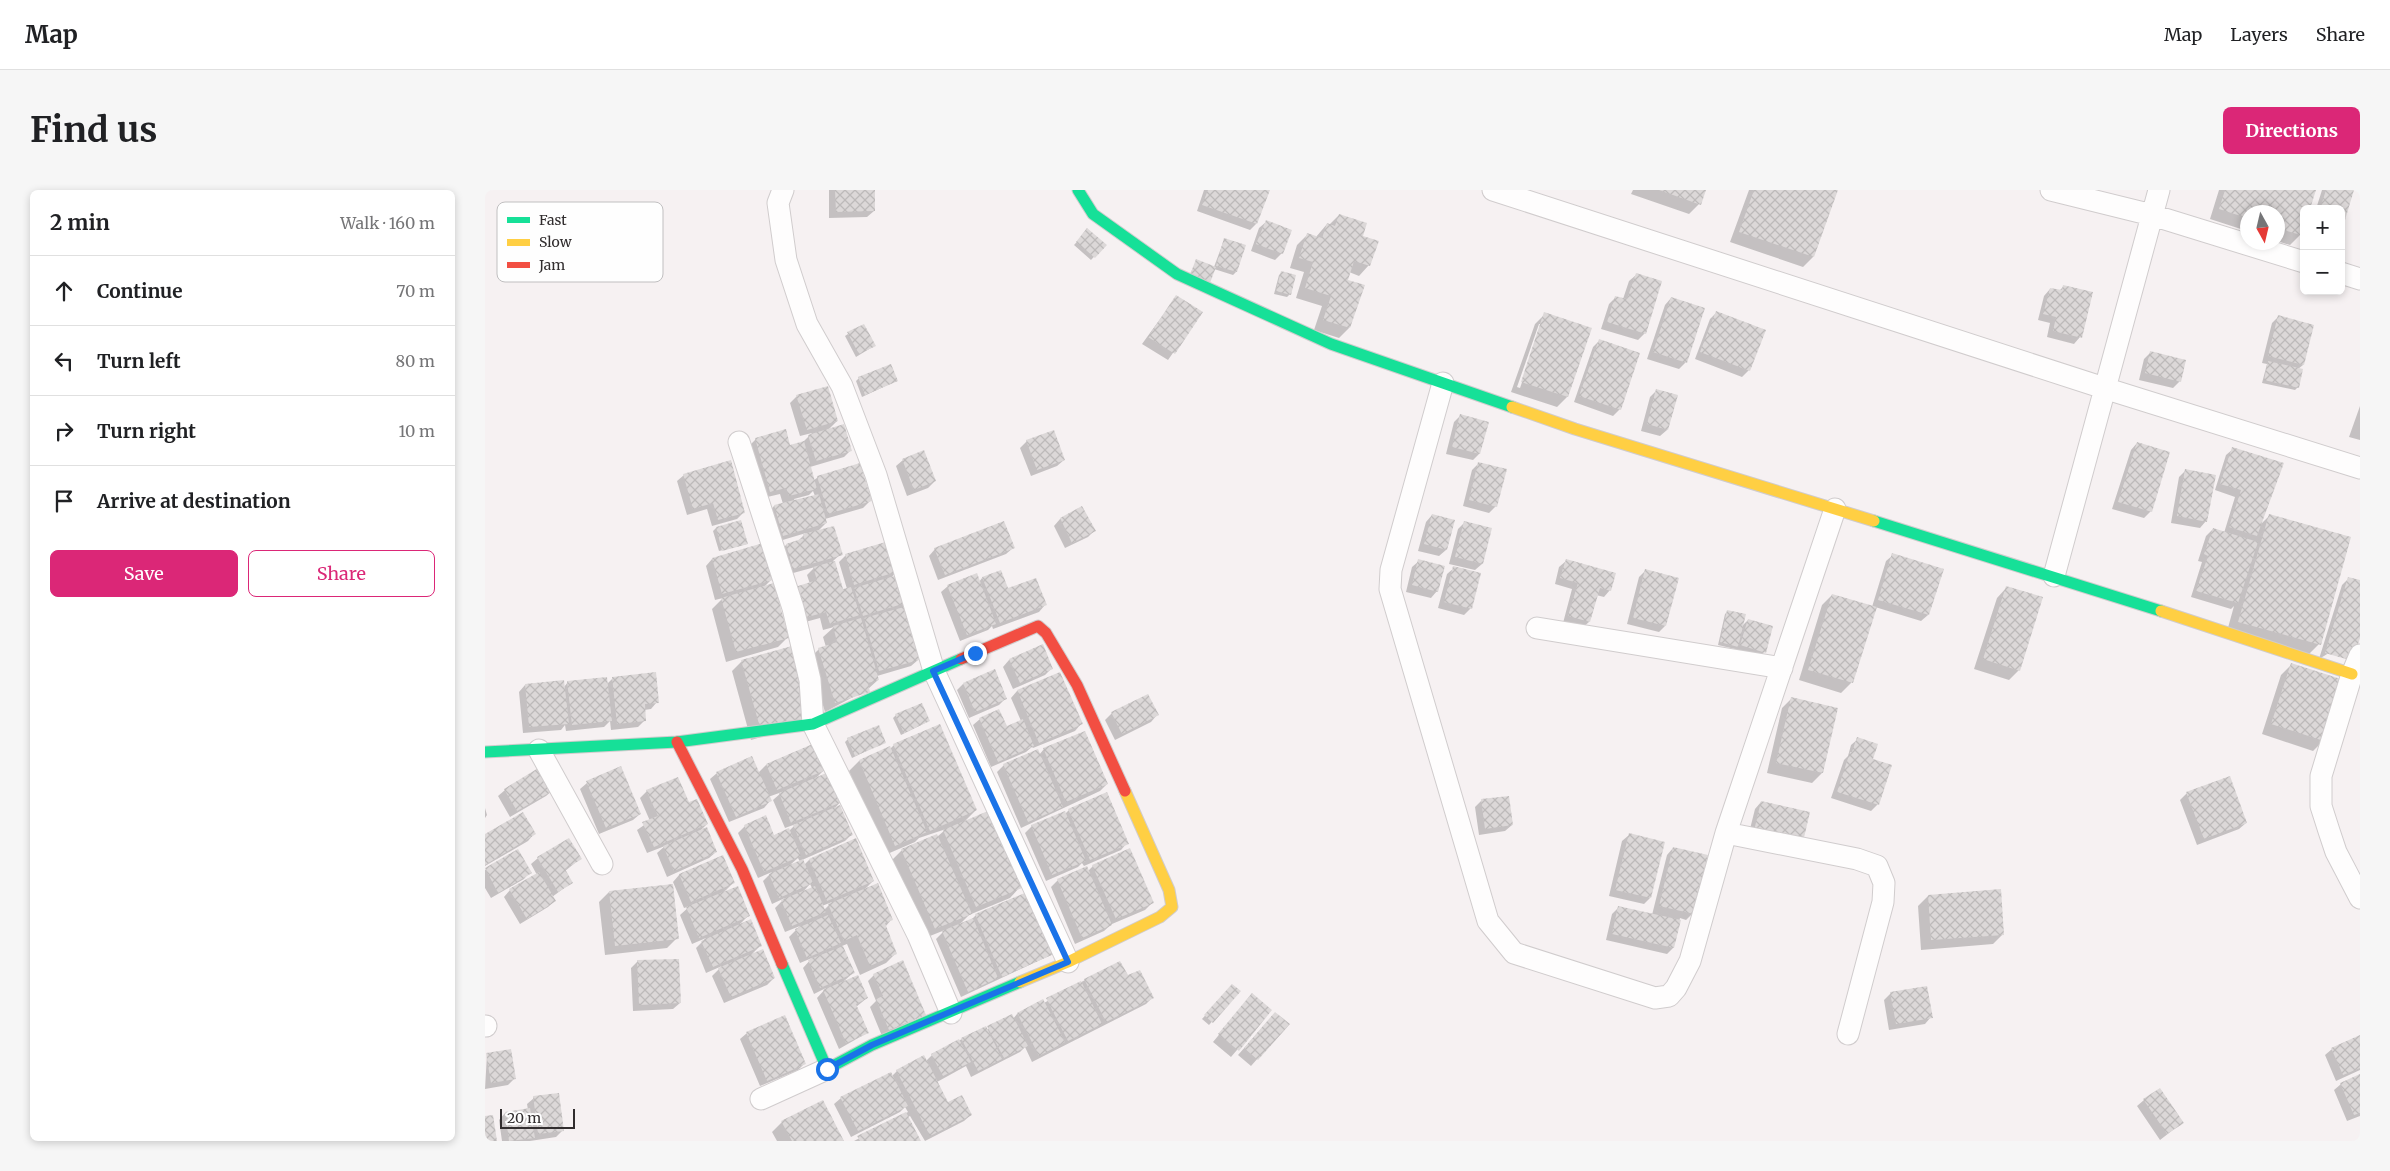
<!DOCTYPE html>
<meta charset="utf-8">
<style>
:root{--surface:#fff;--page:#f6f6f6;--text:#202124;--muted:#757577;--line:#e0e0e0;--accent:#db2777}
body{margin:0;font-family:Merriweather,serif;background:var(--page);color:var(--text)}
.controls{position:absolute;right:15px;top:15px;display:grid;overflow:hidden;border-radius:8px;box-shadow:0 2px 8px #0003}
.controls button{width:45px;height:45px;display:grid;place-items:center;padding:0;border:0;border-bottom:1px solid var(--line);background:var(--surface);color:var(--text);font:25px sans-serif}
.compass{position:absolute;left:1755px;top:15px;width:45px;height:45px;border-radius:50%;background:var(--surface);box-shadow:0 2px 8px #0003;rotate:172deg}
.scale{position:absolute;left:15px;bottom:12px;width:75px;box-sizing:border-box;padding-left:5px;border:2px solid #312d2e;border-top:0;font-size:14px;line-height:18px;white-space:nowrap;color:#312d2e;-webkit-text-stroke:4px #fefefe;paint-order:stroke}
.stop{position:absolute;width:15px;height:15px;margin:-11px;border:4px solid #1a73e8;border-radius:50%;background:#fff}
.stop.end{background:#1a73e8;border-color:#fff;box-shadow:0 1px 5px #0008}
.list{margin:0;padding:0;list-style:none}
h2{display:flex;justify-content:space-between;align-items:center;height:65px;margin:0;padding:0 20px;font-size:21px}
h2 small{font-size:16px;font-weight:400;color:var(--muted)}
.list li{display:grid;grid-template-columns:32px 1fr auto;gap:15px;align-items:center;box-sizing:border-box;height:70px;padding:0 20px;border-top:1px solid var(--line)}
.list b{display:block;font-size:19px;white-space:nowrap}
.list em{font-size:16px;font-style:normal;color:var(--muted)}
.actions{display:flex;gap:10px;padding:15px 20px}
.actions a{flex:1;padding:11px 0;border:1px solid var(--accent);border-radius:8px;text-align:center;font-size:18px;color:var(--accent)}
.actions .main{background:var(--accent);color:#fff}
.icon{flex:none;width:28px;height:28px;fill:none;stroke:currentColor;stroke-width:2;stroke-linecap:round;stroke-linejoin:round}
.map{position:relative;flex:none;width:1875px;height:951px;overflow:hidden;border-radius:8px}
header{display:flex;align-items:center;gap:30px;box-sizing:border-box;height:70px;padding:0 25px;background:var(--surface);border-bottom:1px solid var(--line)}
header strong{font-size:24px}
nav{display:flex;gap:28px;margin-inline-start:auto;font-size:18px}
.intro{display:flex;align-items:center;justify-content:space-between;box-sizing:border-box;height:120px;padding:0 30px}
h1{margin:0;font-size:35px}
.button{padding:12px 22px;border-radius:8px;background:var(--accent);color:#fff;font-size:18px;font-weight:700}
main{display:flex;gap:30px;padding:0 30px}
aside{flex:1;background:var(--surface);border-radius:8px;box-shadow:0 2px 8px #0003}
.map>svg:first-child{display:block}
</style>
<header>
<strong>Map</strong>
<nav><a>Map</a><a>Layers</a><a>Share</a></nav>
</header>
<div class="intro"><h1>Find us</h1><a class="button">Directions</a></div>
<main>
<aside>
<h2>2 min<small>Walk · 160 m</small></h2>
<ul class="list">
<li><svg class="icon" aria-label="ahead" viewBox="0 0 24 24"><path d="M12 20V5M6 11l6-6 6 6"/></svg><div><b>Continue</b></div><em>70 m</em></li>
<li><svg class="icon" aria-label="left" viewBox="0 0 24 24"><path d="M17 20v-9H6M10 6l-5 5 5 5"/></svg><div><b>Turn left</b></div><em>80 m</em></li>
<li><svg class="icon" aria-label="right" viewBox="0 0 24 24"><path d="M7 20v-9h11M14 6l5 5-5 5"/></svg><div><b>Turn right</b></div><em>10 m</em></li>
<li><svg class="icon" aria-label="arrive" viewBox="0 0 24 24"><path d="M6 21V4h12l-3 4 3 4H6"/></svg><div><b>Arrive at destination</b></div></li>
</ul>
<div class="actions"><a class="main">Save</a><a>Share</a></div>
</aside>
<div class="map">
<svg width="1875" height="951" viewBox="0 0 1875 951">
<defs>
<pattern id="building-cross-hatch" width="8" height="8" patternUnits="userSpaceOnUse" patternTransform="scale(1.25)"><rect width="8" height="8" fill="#dcd8d8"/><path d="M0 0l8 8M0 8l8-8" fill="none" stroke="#bdbaba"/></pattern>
</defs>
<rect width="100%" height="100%" fill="#f6f1f2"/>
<path fill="#0003" fill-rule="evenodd" d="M344,0H388L389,21L382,27L344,28Z
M719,0H783L771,34L765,40L712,21Z
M1148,0H1220L1214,14L1204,24L1146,4Z
M1264,0H1351L1328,67L1318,77L1245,52Z
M1734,0H1829L1819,19L1815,45L1805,55L1792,51V22H1762V41L1725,29Z
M1837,0H1868L1856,38V19H1831Z
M854,25L876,46L884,75L874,86L864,82L861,91L864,138L854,148L829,140L837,116L811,108L819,82L805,78L812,55L822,45L831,47L842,34L844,35Z
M781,32L797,63L790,70L766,61L774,38Z
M603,40L620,55L606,70L589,55Z
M739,50L751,82L748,85L729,79L703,88L712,70L729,77Z
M797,82L805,104L802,107L789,104L794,85Z
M1151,85L1160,143L1153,150L1116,139L1124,114L1131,107L1138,109L1144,91Z
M1578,97L1595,147L1589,154L1562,147L1565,133L1553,130L1559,106L1565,99L1574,101Z
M691,107L716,123L683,170L657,154Z
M1186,108L1201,172L1194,179L1162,169L1180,115Z
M1231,123L1264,180L1257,187L1210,169L1225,129Z
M1060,124L1105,139L1082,207L1072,217L1026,202L1050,134ZM1054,134H1057L1035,198L1032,197Z
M1793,127L1828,136L1818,175L1813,179V197L1810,200L1777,193L1782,174L1777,173L1787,133Z
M363,144L389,156L371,167L360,146Z
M1114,151L1135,219L1128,226L1089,212L1108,157Z
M1666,162L1695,191L1688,198L1654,190L1659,169Z
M374,188L411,191L377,207L371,191Z
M1172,200L1191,206L1182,240L1175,246L1156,241L1165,207Z
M312,206L352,231L342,241L366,260L359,267L325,277L328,291L333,287L385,311L378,318L340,329L341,333L332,342L356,364L348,371L357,401L362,399L354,372L361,365L412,381L405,389L426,411L418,418L433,470L426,476L392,486L393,490L383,499L340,522L324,469L334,459L341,457L338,447L349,437L338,440L335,428L313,434L325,394L322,385L330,377L301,385L295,361L301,355L313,351L321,343L291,352L283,323L289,316L298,314L295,304L278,308L264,256L271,249L304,256L317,253L327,243L315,246L305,213ZM328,301L330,306L310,311L309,309L324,305Z
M1875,216V250L1864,247Z
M975,226L1002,233L994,264L988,270L961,264L969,232Z
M542,251L579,270L572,276L546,286L535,258Z
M1652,253L1666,321L1659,328L1627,319L1646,260Z
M1748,259L1797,274L1774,336L1784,326L1834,454L1821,467L1741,445L1749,416L1746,419L1706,407L1717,372L1713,371L1721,346L1728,339L1739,343L1750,307L1730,300L1741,265Z
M418,270L450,291L443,298L422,306L411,276Z
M994,273L1011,316L1004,323L978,316L987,280Z
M1700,281L1721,331L1715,338L1686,333L1694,287Z
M199,285L259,322L252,329L227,336L222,319L202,325L192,291Z
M597,318L609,341L603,347L580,358L569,336L575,329Z
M947,325L961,360L954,366L933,361L941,332Z
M980,332L997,374L990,380L964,374L973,339Z
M231,338L262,354L234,361L228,341Z
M277,355L287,389L279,397L303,447L293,457L241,472L227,419L238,408L230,410L221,376L227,369Z
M528,358L521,364L453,390L444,366L450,359Z
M1408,365L1457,380L1443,425L1436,431L1390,417L1366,493L1356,503L1314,490L1337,415L1347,405L1387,417L1401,371Z
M934,371L952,401L946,408L921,402L927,377Z
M1081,371L1125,400L1119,407L1111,405L1104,432L1097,438L1078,433L1087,399L1070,394L1074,377Z
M969,378L986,418L979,425L953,418L962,384Z
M1160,381L1180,436L1174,442L1142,434L1154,387Z
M497,388L522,400L560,415L554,422L508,439L507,436L503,440L475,451L456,402L463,396L494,392Z
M1864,388L1875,392V444L1834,469L1857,395Z
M1522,397L1534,480L1524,490L1489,479L1512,408Z
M1243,421L1256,437L1263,430L1279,462L1273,469L1249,462L1250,459L1233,455L1240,424Z
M557,456L567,478L560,485L528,499L518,477L524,470Z
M257,471L316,536L266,550L247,481Z
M1806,475L1838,551L1828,561L1777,544L1796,485Z
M574,483L596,534L590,541L548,558L547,557L541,562L506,577L488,535L495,529L521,538L536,531L526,508L532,501Z
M128,488L172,512L166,519L159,520L160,530L153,537L126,540L125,531L119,537L81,541L80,535L76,540L38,543L34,502L40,495L79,497L83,492L122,494Z
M478,494L521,508L514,515L484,528L472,500Z
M1307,508L1352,519L1337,583L1327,593L1282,583L1297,518Z
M627,523L672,525L666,532L630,550L620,530Z
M411,525L444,531L416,545L408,528Z
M363,549L400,552L367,568L360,552Z
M1373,549L1387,570L1393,614L1386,621L1346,608L1359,570L1363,566L1366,555Z
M329,555L340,579L331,588L357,610L349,619L366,645L360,651L317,670L319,675L324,670L371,650L388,691L378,701L407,729L400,737L411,763L401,773L375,785L362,754L357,756L368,783L358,792L382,808L371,817L382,843L354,859L332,808L341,798L329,804L318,778L327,768L315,773L304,747L315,736L300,742L290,718L300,708L287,714L278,691L287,682L273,688L253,643L260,636L289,646L305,640L311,634L300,638L288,610L297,602L283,607L285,611L279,618L244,632L225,589L232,583H273L281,575ZM313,668L315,672L305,675ZM325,694L327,698L317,703ZM347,712L339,720L337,716Z
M409,555L491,620L479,632L535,697L525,708L484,725L473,736L485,731L491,725L568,764L476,807L451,749L460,740L440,748L407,670L417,660L452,647L461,639L434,648L430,652L400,665L364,581L374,571L405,559Z
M559,559L622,594L615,601L536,638L512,582L519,575L554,565Z
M135,578L155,624L148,630L114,644L95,599L102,593Z
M20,600H68L61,606L25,627L13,606Z
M162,601L204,614L222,634L215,641L231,662L224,668L182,687L172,663L180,656L162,663L152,640L165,631L155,608Z
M1702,603L1761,633L1754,639L1712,655L1695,610Z
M997,610L1027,635L1020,641L994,645L990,617Z
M1276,612L1324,623L1263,647L1270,619Z
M0,618L2,625L0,628Z
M584,620L642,653L636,660L599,676L597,673L593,677L561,691L540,643L547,636L580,624Z
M49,644L43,651L0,676V646Z
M1144,645L1165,708L1159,714L1124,706L1137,651Z
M1188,658L1208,723L1201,730L1195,728L1188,758L1182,764L1121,750L1127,724L1134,717L1167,725L1182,665Z
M33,661L45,682L39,689L6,708L0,698V680Z
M237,667L248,693L238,703L264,725L253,736L276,755L265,766L289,788L282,795L239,813L227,786L237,776L221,783L211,758L221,748L207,754L195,725L205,716L199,718L188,692L194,685Z
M53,668L95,669L80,681L86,693L67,707L70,711L63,717L35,734L19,707L25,700L52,685L46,674Z
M608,676L667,713L660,720L627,734L619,741L590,754L566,697L573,690L603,681Z
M124,702L192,748L182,758L120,765L114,712Z
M1443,706L1518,744L1508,754L1436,760L1433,716Z
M152,772L195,813L188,819L148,821L146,778Z
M389,785L440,824L397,846L385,817L391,811L383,791Z
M642,787L667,808L661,814L547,872L540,857L535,862L486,887L481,876L452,892L462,913L486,925L479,931L440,951L425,926L423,927L435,951H369L423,922L420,917L415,922L366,947L349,914L356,908L407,886L412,881L441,871L447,865L477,849L528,829L532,824L559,813L600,790Z
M747,796L754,801L724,835L717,829Z
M1406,803L1446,827L1440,834L1404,840L1399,810Z
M761,812L786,820L746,867L728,852Z
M784,830L803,834L766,876L753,865Z
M262,843L320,873L313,880L275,896L255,849Z
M1875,846V880L1851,891L1840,865L1847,859Z
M2,864L30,888L23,895L0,899Z
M1875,886V926L1862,931L1849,900L1856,894Z
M49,908L78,940L71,947L45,951H17L14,930L20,923L43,920L42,914Z
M1659,910L1697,933L1675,950L1652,916Z
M297,932L357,951H292L287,942Z"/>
<path fill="url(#building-cross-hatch)" d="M350,0H390V21L351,22Z
M723,0H785L772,34L717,15Z
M1174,0H1221L1216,15Z
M1269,0H1353L1329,67L1254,42Z
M1740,0H1831L1825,19H1819V37L1816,45L1792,38V22H1762V28L1734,19Z
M1841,0H1869L1857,40L1856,19H1835Z
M854,24L882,33L878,46L894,51L885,76L869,71L863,90L880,95L865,138L838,130L846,106L820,98L828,72L814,68L822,43L837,48L842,33L850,36Z
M781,30L807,40L798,64L771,54Z
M602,38L622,55L610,68L591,52Z
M739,48L761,55L752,82L731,76Z
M711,69L731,77L725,93L705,85Z
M796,81L811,85L806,105L791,101Z
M1151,83L1177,91L1161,144L1122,132L1130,106L1142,109Z
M1578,95L1608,102L1597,148L1568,141L1571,127L1558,124L1565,98L1577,100Z
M691,105L718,122L690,164L663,147Z
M1186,107L1220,118L1202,173L1168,162Z
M1231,121L1281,140L1265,181L1215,162Z
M1059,122L1107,138L1083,207L1036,192Z
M1793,125L1829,135L1819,175L1783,166Z
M379,134L391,156L374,164L362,142Z
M1114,149L1155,163L1136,220L1094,206Z
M1665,161L1701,170L1696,192L1660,183Z
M1783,171L1818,179L1814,198L1779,190Z
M406,174L413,191L380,205L373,187Z
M343,196L353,231L322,240L311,205Z
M1171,199L1193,205L1183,240L1162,234Z
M975,224L1004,232L995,264L967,257Z
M359,234L367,261L331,271L323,245Z
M301,239L305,255L319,251L332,299L304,306L301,298L285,302L270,248Z
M569,240L580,270L552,280L541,250Z
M1652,252L1685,262L1667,322L1633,312Z
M1747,257L1799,273L1772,346L1744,337L1756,300L1735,294Z
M439,260L451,291L429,300L417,269Z
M246,270L260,323L233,330L228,313L208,319L198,284Z
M993,272L1022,279L1012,317L984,310Z
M375,273L387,311L343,324L332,286Z
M1700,279L1731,285L1722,332L1692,326Z
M334,304L342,333L298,346L289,315Z
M597,316L611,341L587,353L575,328Z
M947,324L970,330L962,360L939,354Z
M1784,324L1866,347L1836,455L1753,432Z
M256,330L263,354L237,361L231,337Z
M519,331L530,358L460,385L449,358Z
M979,331L1007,338L998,374L970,367Z
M349,336L358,365L308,379L301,354L319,348L318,344Z
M1728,338L1773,352L1753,413L1711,401L1723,366L1719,364Z
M404,351L414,381L369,395L360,364Z
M278,353L288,390L237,404L227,368Z
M1407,363L1459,379L1444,425L1393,410Z
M933,369L960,376L953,402L927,395Z
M1081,369L1131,383L1126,401L1115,398L1105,432L1083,426L1093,393L1075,388Z
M350,371L358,399L366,397L375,425L345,434L341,422L319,428L310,397L332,390L328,377Z
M968,376L996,383L987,419L959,412Z
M1160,379L1194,388L1181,436L1148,428Z
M516,380L523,398L551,388L562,415L515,433L497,387Z
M419,383L427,411L378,426L369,398Z
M492,383L511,434L482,445L462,395Z
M1863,387L1875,390V448L1868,471L1840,463Z
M289,393L304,448L251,462L236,408Z
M1521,396L1558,407L1535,481L1498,469Z
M1347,404L1392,417L1368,493L1323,480Z
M419,417L434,470L394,481L379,428Z
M1242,420L1261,424L1253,457L1235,452Z
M376,428L394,490L383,493L385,502L350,513L333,458L352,452L348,436Z
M1263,429L1288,436L1281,463L1255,455Z
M558,454L568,479L535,493L524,469Z
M307,456L327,527L276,541L256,470Z
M1806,473L1859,490L1839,551L1786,534Z
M510,479L522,509L490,522L478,493Z
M171,482L174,513L160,514L161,531L132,534L127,487Z
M575,482L598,534L554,553L532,500Z
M122,487L127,531L87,535L82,491Z
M79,490L84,534L44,537L40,494Z
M663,504L674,525L637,544L626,522Z
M1306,507L1353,518L1338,583L1291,573Z
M437,513L445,531L419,543L410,524Z
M514,519L522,536L538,529L549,556L513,572L494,528Z
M455,534L492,620L445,641L408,554Z
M394,535L401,553L370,566L362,548Z
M600,541L623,594L581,612L558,558Z
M1372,547L1393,554L1388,569L1407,575L1394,615L1352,602L1365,562H1367Z
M330,553L341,580L292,600L281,574Z
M405,556L442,642L410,656L374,570Z
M553,559L578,617L543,632L518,574Z
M267,566L287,611L251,627L231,582Z
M136,576L156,624L121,638L101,591Z
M55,577L69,600L32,621L19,599Z
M346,581L359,611L306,633L294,603Z
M1745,586L1762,633L1719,649L1701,602Z
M193,587L204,612L212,609L223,634L169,657L157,632L173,626L161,600Z
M622,602L644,654L605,670L583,619Z
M1024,606L1028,635L1000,639L996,609Z
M1276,611L1325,622L1318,652L1269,641Z
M355,615L368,645L321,665L308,635Z
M503,621L537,698L491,717L458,640Z
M580,621L601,671L567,685L546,635Z
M38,622L51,644L0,675V644Z
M281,625L289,645L304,638L316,666L279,682L259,635Z
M222,637L232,662L189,681L178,656Z
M1144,643L1180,652L1166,708L1130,700Z
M452,644L487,724L450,739L416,659Z
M84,648L97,669L80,679L88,693L73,702L52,667Z
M371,648L389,691L342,711L324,669Z
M1188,657L1223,665L1209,724L1174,716Z
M645,658L669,713L631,729L607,675Z
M33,659L47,683L13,703L0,678Z
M238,665L250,693L206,712L194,684Z
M318,669L328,693L294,708L284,684Z
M602,676L627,735L597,748L572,689Z
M54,682L71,711L42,729L24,699Z
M393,693L408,730L400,733L412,764L385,776L372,745L359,751L343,714Z
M188,694L194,749L130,756L124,701Z
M253,696L265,726L214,748L201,717Z
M330,696L341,722L307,736L296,710Z
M1516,699L1519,745L1446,750L1443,705Z
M542,702L569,764L517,787L490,724Z
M1133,716L1196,730L1189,758L1127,744Z
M343,725L356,753L322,768L310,739Z
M488,728L513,788L483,802L457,741Z
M266,729L277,756L228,777L216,751Z
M358,756L370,783L335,798L323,770Z
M278,759L290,788L246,807L233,778Z
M194,769L196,813L154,815L152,770Z
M418,770L441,825L404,840L391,809L398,806L388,784Z
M635,771L643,785L655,780L669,808L621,832L599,789Z
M373,785L383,808L371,814L384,843L361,853L338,800Z
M596,791L617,834L583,851L561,808Z
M747,794L756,801L728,833L719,825Z
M1442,796L1448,828L1411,834L1405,802Z
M767,803L787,820L754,861L733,844Z
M558,809L580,852L554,866L532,823Z
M790,822L805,834L773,870L759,858Z
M527,824L543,856L519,868L502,836Z
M300,825L321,874L282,891L261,842Z
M501,836L517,869L493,881L476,848Z
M1875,845V878L1858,885L1846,858Z
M474,849L486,872L458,886L446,864Z
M26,859L31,889L6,893L1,863Z
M439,865L463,912L477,905L487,925L445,946L411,880Z
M406,882L423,916L373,941L355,907Z
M1875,884V923L1869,925L1855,893Z
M1675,898L1699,933L1682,944L1658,909Z
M74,903L79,941L53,944L48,906Z
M338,910L359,951H307L296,931Z
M45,918L50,948L24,951L20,922Z
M421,922L436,951H375L372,946Z
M8,925L12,951H0V926Z"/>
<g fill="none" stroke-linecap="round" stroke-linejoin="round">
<g stroke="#d0cccd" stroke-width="23">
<path id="street" d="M298,0L293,13L301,70L322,134L357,196L391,285L449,481L583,772
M1008,0L1619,198L1875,278
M1566,0L1667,25L1819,72
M1856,83L1875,89
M958,193L906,380L905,399L1003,731L1029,763L1170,808L1184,806L1191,798L1205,771L1241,643L1350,319
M254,252L308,418L325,490L328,534L433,745L466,823
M1569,386L1674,0
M1052,438L1297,478
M1875,465L1867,484L1836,586V616L1844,641L1851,662L1875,708
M54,560L117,674
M1241,643L1372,669L1392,676L1399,693L1398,712L1363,844
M0,836H1
M276,909L342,879"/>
</g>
<g stroke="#d0cccd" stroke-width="13">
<path id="fast" d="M593,0L608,24L692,84L846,154L1027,217
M1389,331L1676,421
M0,562L192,552L328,534L476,469
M297,774L342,879L387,855L535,792"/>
</g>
<g stroke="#d0cccd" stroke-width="13">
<path id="slow" d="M1027,217L1090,239L1389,331
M1676,421L1867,484
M535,792L583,772L675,727L687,717L684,700L640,601"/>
</g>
<g stroke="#d0cccd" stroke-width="13">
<path id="jam" d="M476,469L553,436L561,443L592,495L640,601
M192,552L257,679L297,774"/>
</g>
<use href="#street" stroke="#fefdfd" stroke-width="21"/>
<use href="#fast" stroke="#16e098" stroke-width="11"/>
<use href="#slow" stroke="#ffcf43" stroke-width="11"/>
<use href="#jam" stroke="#f24e42" stroke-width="11"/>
</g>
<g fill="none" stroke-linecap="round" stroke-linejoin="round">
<path stroke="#1a73e8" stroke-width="6" d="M342,879L387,855L583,772L448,481L490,463"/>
</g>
<rect x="12" y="12" width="166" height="80" rx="8" fill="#fefefe" stroke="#c0bfc0" stroke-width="1"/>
<rect x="22" y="27" width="23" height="6" fill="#16e098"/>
<rect x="22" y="49" width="23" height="7" fill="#ffcf43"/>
<rect x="22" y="72" width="23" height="6" fill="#f24e42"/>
<g font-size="14" fill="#312d2e">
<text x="54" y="35">Fast</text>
<text x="54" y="57">Slow</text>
<text x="54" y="80">Jam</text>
</g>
</svg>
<div class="controls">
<button>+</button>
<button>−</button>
</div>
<svg class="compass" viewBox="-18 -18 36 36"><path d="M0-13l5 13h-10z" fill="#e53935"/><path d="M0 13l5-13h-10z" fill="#757577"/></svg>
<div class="scale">20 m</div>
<div class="stop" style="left:342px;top:879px"></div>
<div class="stop end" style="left:490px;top:463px"></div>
</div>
</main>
